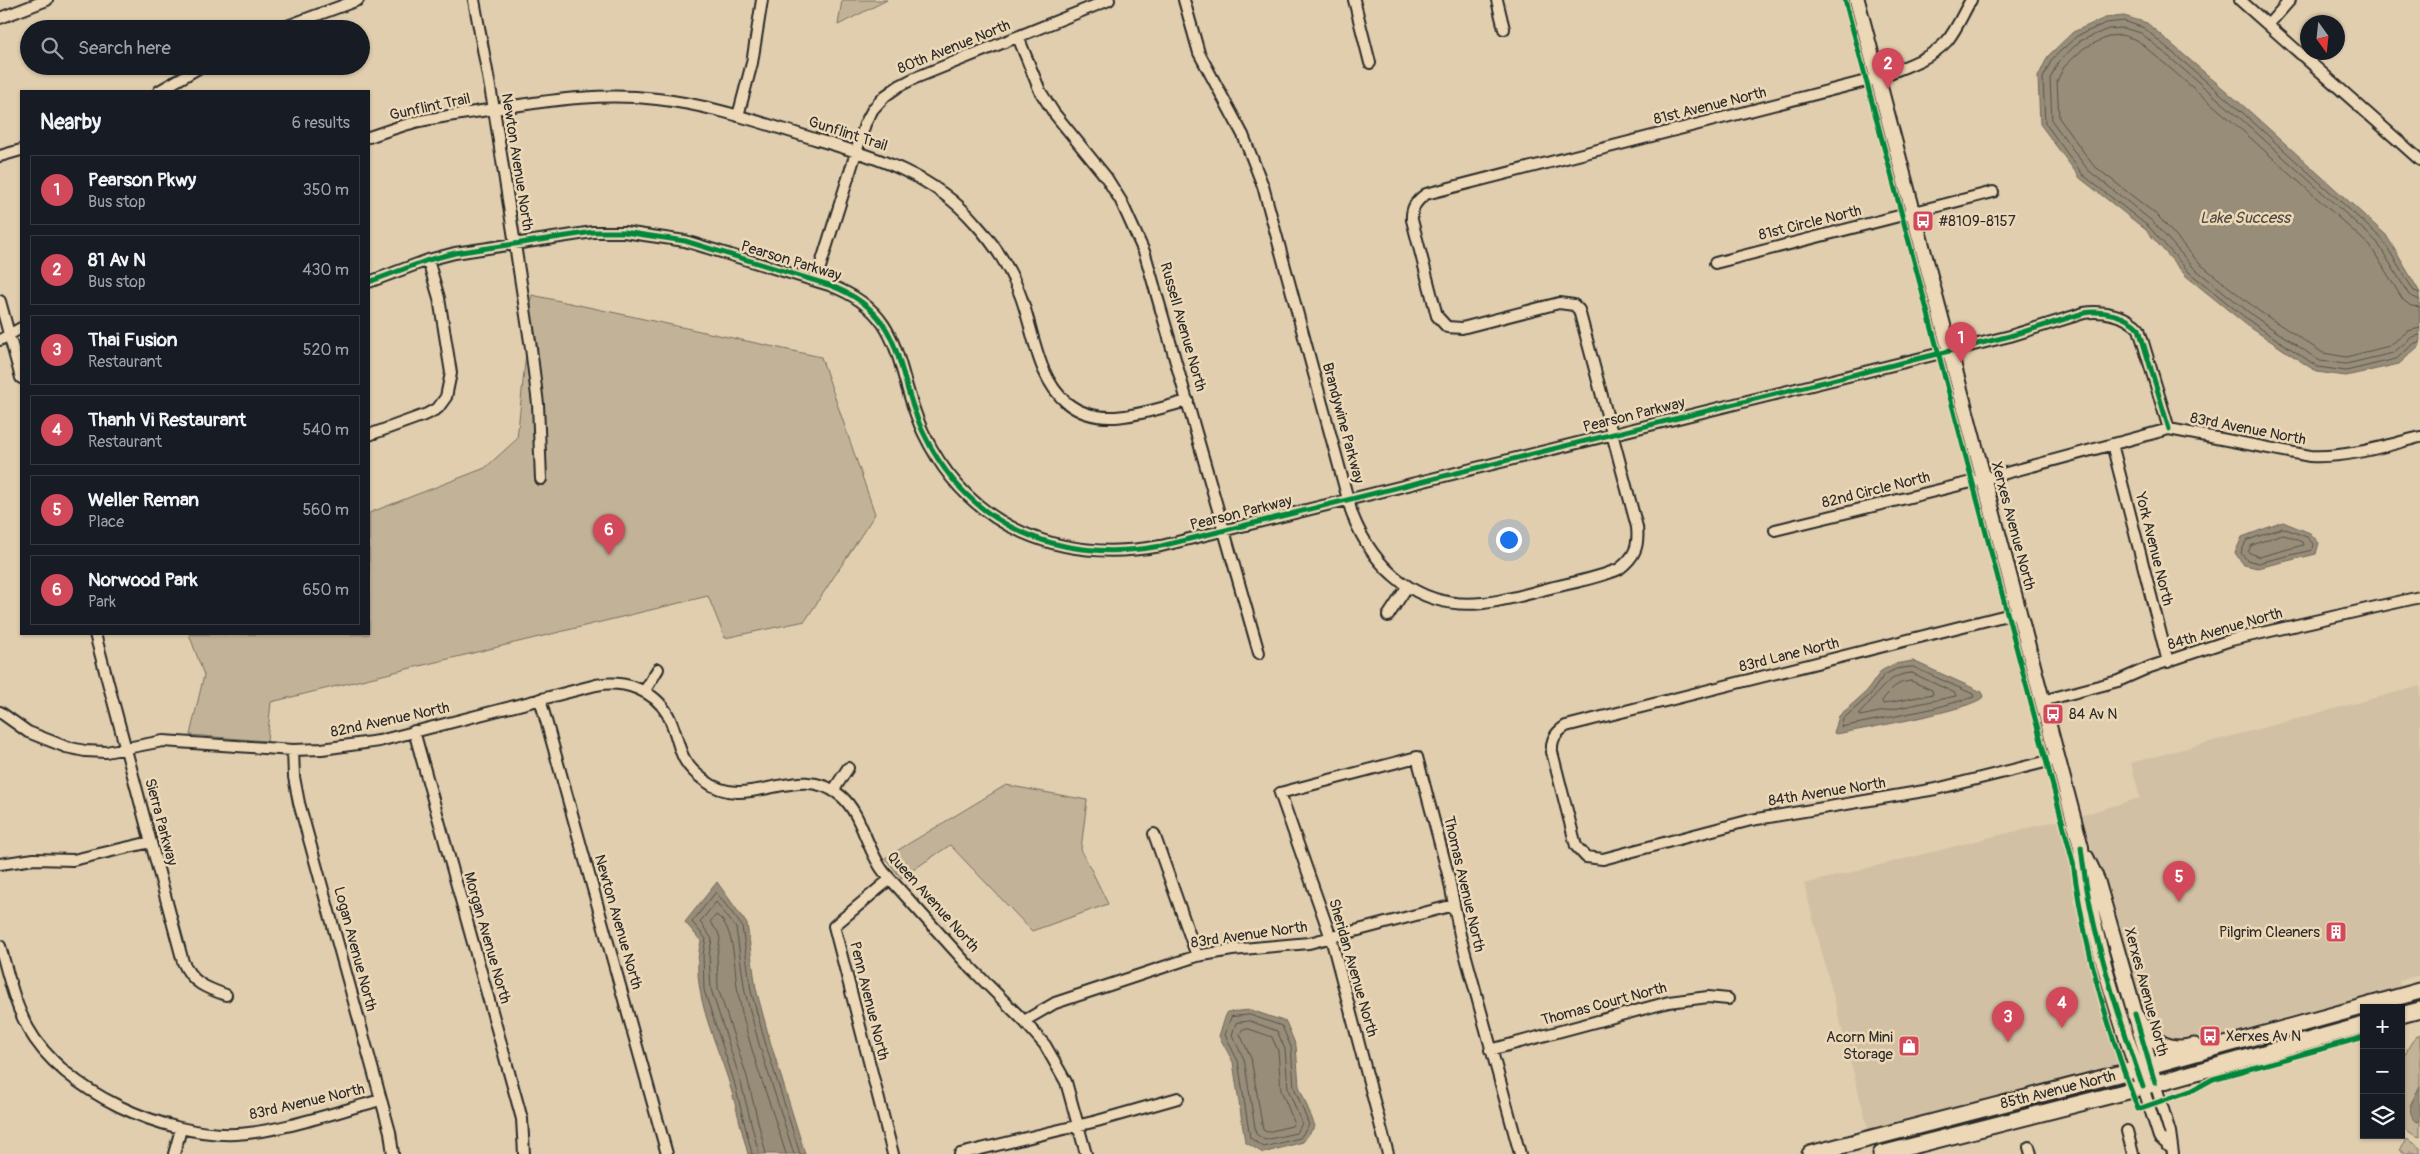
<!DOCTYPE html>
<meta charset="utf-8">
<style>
:root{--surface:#171b24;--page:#20242c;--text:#f1f3f6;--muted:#9ea1a6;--line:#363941;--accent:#d1495b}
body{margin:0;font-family:Pangolin,sans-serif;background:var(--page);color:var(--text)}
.controls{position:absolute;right:15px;bottom:15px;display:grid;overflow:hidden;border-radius:0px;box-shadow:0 1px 4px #0004}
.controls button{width:45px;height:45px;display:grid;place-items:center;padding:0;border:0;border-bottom:1px solid var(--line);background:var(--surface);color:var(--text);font:25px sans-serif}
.compass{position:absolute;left:2300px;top:15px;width:45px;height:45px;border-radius:50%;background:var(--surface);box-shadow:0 1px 4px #0004;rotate:165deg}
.you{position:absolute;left:1508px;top:539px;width:18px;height:18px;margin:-12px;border:4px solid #fff;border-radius:50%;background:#1a73e8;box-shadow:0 0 0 8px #1a73e833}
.badge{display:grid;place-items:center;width:32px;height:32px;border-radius:50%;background:var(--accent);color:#fff;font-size:16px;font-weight:700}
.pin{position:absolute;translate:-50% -41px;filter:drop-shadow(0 1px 2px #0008)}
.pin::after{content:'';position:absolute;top:26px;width:18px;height:15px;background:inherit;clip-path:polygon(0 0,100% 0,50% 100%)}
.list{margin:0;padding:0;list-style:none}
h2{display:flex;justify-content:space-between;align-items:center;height:65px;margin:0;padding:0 20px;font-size:21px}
h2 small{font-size:16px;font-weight:400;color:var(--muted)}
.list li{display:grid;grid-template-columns:32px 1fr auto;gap:15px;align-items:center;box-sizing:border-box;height:70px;margin:0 10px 10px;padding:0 10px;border:1px solid var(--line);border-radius:0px}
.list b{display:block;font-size:19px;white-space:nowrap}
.list p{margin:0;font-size:16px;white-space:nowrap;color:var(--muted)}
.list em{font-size:16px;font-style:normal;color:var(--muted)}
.icon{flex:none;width:28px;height:28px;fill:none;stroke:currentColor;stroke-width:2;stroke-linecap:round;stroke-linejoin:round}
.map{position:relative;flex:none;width:2420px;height:1154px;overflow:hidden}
.search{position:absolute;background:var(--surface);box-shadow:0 1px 4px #0004;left:20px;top:20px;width:350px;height:55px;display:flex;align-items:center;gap:12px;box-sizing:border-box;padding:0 18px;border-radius:28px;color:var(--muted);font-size:19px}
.panel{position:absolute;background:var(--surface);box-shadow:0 1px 4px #0004;left:20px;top:90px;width:350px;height:545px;border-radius:0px}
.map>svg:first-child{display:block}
</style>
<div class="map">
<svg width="2420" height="1154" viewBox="0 0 2420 1154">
<rect width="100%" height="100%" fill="#e0ceae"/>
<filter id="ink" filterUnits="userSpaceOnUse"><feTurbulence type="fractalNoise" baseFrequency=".02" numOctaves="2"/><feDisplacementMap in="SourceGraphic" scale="10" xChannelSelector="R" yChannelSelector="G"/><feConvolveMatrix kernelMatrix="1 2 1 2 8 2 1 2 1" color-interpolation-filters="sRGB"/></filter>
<g filter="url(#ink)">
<path fill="#d1c0a3" d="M2420,686V975L2399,981L2401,991L2342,1007L2299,1014L2187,1045L2170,1044L2143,1019L2082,815L2140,798L2131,763Z
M2064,819L2080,875L2089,932L2099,976L2124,1055L2119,1067L1869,1132L1804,884Z"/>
<path fill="#c2b398" stroke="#766f62" d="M842,0H887L838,25Z
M532,295L821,357L875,514L805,621L725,638L708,596L271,702L267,741L190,735L204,675L189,634H369V513L485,468L517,439Z
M1006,785L1087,800L1081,849L1108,904L1032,931L950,845L901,878L885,858Z
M2420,1034V1086L2410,1105L2417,1122L2420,1121V1137L2414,1135L2401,1126C2401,1099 2395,1051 2420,1034Z
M2407,1139L2420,1148V1154L2410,1152L2406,1154L2399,1150Z"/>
<path fill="#988d79" stroke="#6c665a" d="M2124,16L2147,23L2247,109L2386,235L2419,291L2420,345L2399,364L2346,376L2317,372L2248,326L2186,276L2146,230L2080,178L2040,124L2038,77L2048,56L2073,32L2105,18Z
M2283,522L2310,533L2319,543L2316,554L2258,568L2244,565L2235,553L2242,537Z
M1913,661L1982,692L1984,696C1975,710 1860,729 1837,734L1834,733L1839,716L1867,691L1881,671L1894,664Z
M717,882L747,924L756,989L770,1041L805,1154H748C741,1129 736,1104 728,1079C714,1036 689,987 701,941L685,922Z
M1251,1010L1286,1022L1296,1046L1299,1086L1315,1126L1303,1142L1263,1153L1245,1142L1233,1062L1219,1036L1227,1012Z
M2420,1086V1121L2417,1122C2403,1111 2415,1098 2420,1086Z"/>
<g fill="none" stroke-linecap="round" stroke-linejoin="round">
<path stroke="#57524a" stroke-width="1" d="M2420,293L2414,291L2382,239L2243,113L2144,28L2124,21L2106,23L2077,36L2052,59L2043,78L2045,123L2083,175L2149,227L2190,273L2251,322L2318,367L2346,371L2396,359L2415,343L2420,342
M2420,300L2409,295L2377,242L2239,117L2141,33L2123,28L2108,29L2080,41L2058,62L2050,79L2052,121L2088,170L2153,222L2194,268L2255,317L2320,361L2346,364L2393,353L2412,337L2420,335
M2420,307L2411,306L2403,300L2371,247L2234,123L2137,40L2122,35L2110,36L2084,48L2064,67L2057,81L2059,118L2093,165L2158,216L2199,263L2259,311L2323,353L2346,357L2389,346L2408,331L2420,328
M2283,528L2307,537L2313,544L2312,550L2258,563L2247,560L2241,553L2246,541Z
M2282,534L2302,542L2303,545L2259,557L2248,552L2251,546Z
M1913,667L1973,694L1974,697L1931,709L1841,727L1843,719L1870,695L1884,675L1896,669Z
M1912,673L1955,693L1956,696L1860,716V713C1877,696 1886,674 1912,673Z
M1911,681L1932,690L1933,694L1883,704L1882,701C1891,689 1896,682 1911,681Z
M1250,1015L1282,1026L1291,1047L1294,1087L1309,1125L1300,1138L1264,1147L1250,1138L1238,1061L1225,1035L1231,1017Z
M1250,1021L1277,1031L1285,1049L1288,1089L1302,1124L1296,1133L1265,1140L1256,1134L1244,1059L1232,1035L1236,1023Z
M1243,1029H1249L1272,1037L1278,1051L1281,1090L1294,1122L1292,1126L1267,1132L1263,1130L1251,1058L1240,1034Z
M752,1154L734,1081L704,990L703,954L706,939L692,922L716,892L742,926L751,991L765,1042L800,1154
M759,1154L740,1079L711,989L709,955L712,939L700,922L716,902L736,928L745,992L759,1044L794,1154
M766,1154L747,1077L718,988L717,956L720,939L718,932L710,922L716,915C736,926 734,972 738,993C748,1048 770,1101 786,1154"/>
<g stroke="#2b2b2b" stroke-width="14">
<path id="minor" d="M474,0L494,109L531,348L538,404L541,479
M1184,0L1199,53L1243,135L1263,186L1352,514C1374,570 1419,610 1483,603C1504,601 1525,595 1546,589C1570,583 1596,579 1619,569C1635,557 1639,546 1637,527L1579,310L1574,305L1559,303L1462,328L1447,327L1437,316L1412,220C1411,208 1416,201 1426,194L1878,78C1902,67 1928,61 1947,41C1957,29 1963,13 1971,0
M1354,0L1370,63
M1497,0L1504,29
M2240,0L2420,160
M0,18L47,0
M2268,25L2290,0
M279,29L358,0
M1018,37L1040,91L1054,113L1106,177L1121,201L1145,254L1259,653
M159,91L202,66
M738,116L752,63L762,0
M369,137C386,131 403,125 420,121C449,115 478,112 507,107C558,99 606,93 657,99C712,105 765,124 818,140C876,157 934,175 975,223C995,245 1011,269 1021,297C1034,332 1037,378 1067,403C1102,431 1150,410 1188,401
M0,156L21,150
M1715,263L1993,192
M816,280L865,124L873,109L885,96L899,86L915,78L1109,0
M369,282L428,260L455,253L593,232H624L685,241L829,285C908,314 893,370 924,434C970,529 1061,564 1161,546L2010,336L2084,313C2102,310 2127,315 2139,329L2169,429
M0,301L21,378
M0,340L21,328
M369,435L427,414L438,408L446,397L451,373L439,298L428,260
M2112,444L2168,662
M1775,530L1984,479L2169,429L2310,456C2348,458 2384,446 2420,437
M2019,612L1566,726C1555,733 1551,740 1552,752L1576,846L1586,857L1603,859L1751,820L1936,789L2057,759
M1388,616L1407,587
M95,634L183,962C192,983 206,988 226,995
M644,692L658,669
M540,699L667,1154
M2042,701L2118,681L2150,667L2231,640L2420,597
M0,712L28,732L66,747L85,751L106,752L163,741L293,750L322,749L379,741L596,685C623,680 654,689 668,715C682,743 675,759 704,780C748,815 796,759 841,796C862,814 866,849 884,872L966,963L1024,1021L1045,1045L1066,1082L1086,1154
M414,731L522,1119L524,1154
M293,750L294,777L299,803L390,1132L393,1154
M833,791L848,768
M1154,834L1197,956
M0,864L34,859L73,860L151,842
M890,879L834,926L893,1154
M0,946C8,974 14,1003 28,1028C63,1092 166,1137 236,1134C280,1132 338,1111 381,1100
M1024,1021L1055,1003L1197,956L1232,950L1309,943L1454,905
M1490,1050L1669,1002L1708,997L1728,999
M2155,1083L2170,1132L2173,1154
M2143,1087L2159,1137L2171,1148
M2127,1131L2133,1154
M2029,1147L2031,1154
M174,1154L181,1129
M960,1154L1097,1121L1178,1098
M1388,1154L1331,938L1280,793L1417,757L1448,874L1460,935L1520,1154"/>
</g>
<g stroke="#2b2b2b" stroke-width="18">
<path id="tertiary" d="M1857,0L2081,847C2090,930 2116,1008 2143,1087
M2086,857L2097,880L2155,1083"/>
</g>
<g stroke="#2b2b2b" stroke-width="19">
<path id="secondary" d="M2135,1014C2149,1038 2164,1054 2194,1046
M2401,1015L2420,1010
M1810,1154L2149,1066L2420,991
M1881,1154L2132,1090L2364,1025"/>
</g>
<use href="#minor" stroke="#ecd8b6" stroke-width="10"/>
<use href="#tertiary" stroke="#ecd8b6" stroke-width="14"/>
<use href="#secondary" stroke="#ecd8b6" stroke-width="15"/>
<g stroke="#ecd8b6" stroke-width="8">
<path id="cycleway" d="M1845,0L2073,862C2084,946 2108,1031 2138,1109L2193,1090L2213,1079L2364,1037
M369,282L428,260L455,253L593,232H624L685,241L829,285C908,314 893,370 924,434C970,529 1061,564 1161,546L2010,336L2084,313C2102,310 2127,315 2139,329L2169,429
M2081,847C2090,930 2116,1008 2143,1087
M2135,1014L2155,1083"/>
</g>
<use href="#cycleway" stroke="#00873e" stroke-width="5"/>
</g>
</g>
<defs>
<g id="bus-square" transform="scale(1.125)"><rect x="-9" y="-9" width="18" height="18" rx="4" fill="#d1495b" stroke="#ecd8b6"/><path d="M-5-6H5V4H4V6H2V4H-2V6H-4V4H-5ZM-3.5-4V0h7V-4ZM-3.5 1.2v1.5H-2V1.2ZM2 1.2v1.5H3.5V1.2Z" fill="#fff"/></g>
<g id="building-square" transform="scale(1.125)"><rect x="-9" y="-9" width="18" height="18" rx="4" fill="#d1495b" stroke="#ecd8b6"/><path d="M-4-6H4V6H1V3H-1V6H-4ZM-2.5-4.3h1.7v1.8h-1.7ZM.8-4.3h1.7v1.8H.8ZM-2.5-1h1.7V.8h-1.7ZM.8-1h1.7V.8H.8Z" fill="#fff"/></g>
<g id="shop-square" transform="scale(1.125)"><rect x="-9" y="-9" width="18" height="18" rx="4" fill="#d1495b" stroke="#ecd8b6"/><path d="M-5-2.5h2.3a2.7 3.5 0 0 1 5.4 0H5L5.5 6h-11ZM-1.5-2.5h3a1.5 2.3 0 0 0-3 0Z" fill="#fff"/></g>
</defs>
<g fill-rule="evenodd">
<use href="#bus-square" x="1923" y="221"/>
<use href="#bus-square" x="2053" y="714"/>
<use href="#building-square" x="2336" y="932"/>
<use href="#bus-square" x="2210" y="1036"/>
<use href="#shop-square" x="1909" y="1046"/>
</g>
<g text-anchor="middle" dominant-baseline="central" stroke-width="5" stroke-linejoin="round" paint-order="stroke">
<g font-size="15" fill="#2b2b2b" stroke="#ecd8b6">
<text transform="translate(954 47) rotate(-22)">80th Avenue North</text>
<text transform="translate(1710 106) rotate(-14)">81st Avenue North</text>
<text transform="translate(430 107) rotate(-12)">Gunflint Trail</text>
<text transform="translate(848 134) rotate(18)">Gunflint Trail</text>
<text transform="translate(517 162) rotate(81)">Newton Avenue North</text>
<text transform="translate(1810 223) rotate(-14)">81st Circle North</text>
<text transform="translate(791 261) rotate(17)">Pearson Parkway</text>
<text transform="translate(1183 327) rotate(74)">Russell Avenue North</text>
<text transform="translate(1634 415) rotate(-14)">Pearson Parkway</text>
<text transform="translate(1343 423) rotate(75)">Brandywine Parkway</text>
<text transform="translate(2248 429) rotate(11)">83rd Avenue North</text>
<text transform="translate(1876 490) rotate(-14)">82nd Circle North</text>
<text transform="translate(1241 513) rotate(-14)">Pearson Parkway</text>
<text transform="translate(2013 526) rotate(75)">Xerxes Avenue North</text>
<text transform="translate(2154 549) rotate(76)">York Avenue North</text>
<text transform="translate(2225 629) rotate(-16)">84th Avenue North</text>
<text transform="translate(1789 655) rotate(-14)">83rd Lane North</text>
<text transform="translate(390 720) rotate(-12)">82nd Avenue North</text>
<text transform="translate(1827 792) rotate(-9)">84th Avenue North</text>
<text transform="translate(161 822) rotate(75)">Sierra Parkway</text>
<text transform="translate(1464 884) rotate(77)">Thomas Avenue North</text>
<text transform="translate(933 902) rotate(48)">Queen Avenue North</text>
<text transform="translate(618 922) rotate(74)">Newton Avenue North</text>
<text transform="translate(1249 935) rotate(-8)">83rd Avenue North</text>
<text transform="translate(487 938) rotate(74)">Morgan Avenue North</text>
<text transform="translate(355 949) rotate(75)">Logan Avenue North</text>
<text transform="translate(1353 968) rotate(74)">Sheridan Avenue North</text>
<text transform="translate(2146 992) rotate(75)">Xerxes Avenue North</text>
<text transform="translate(869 1001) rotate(76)">Penn Avenue North</text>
<text transform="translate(1604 1004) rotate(-15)">Thomas Court North</text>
<text transform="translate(2058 1090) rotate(-14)">85th Avenue North</text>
<text transform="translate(307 1102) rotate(-13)">83rd Avenue North</text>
</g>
<g font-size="15" fill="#2b2b2b" stroke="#ecd8b6" text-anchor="start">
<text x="1939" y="221">#8109-8157</text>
<text x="2069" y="714">84 Av N</text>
<text x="2320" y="932" text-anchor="end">Pilgrim Cleaners</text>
<text x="2226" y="1036">Xerxes Av N</text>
<text x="1893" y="1037" text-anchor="end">Acorn Mini<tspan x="1893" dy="17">Storage</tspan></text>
</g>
<g font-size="16" font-style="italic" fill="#4c4842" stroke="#ecd8b6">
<text x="2245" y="218">Lake Success</text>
</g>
</g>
</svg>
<div class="controls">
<button>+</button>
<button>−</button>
<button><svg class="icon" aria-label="layers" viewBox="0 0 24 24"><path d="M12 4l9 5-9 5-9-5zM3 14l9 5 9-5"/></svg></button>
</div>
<svg class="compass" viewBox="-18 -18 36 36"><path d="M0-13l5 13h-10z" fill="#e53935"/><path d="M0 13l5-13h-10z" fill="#9ea1a6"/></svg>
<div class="you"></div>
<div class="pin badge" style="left:1961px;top:363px">1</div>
<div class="pin badge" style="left:1888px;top:89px">2</div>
<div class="pin badge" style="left:2008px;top:1042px">3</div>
<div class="pin badge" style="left:2062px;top:1028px">4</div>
<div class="pin badge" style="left:2179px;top:902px">5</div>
<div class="pin badge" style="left:609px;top:555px">6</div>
<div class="search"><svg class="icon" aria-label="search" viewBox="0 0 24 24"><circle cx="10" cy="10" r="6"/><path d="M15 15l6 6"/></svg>Search here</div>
<section class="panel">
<h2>Nearby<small>6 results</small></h2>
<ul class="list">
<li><span class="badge">1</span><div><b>Pearson Pkwy</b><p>Bus stop</p></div><em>350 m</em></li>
<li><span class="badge">2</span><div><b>81 Av N</b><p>Bus stop</p></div><em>430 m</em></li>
<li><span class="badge">3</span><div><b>Thai Fusion</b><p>Restaurant</p></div><em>520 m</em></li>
<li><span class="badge">4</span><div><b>Thanh Vi Restaurant</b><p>Restaurant</p></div><em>540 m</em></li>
<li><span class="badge">5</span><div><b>Weller Reman</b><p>Place</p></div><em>560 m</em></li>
<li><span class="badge">6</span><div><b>Norwood Park</b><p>Park</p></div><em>650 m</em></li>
</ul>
</section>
</div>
